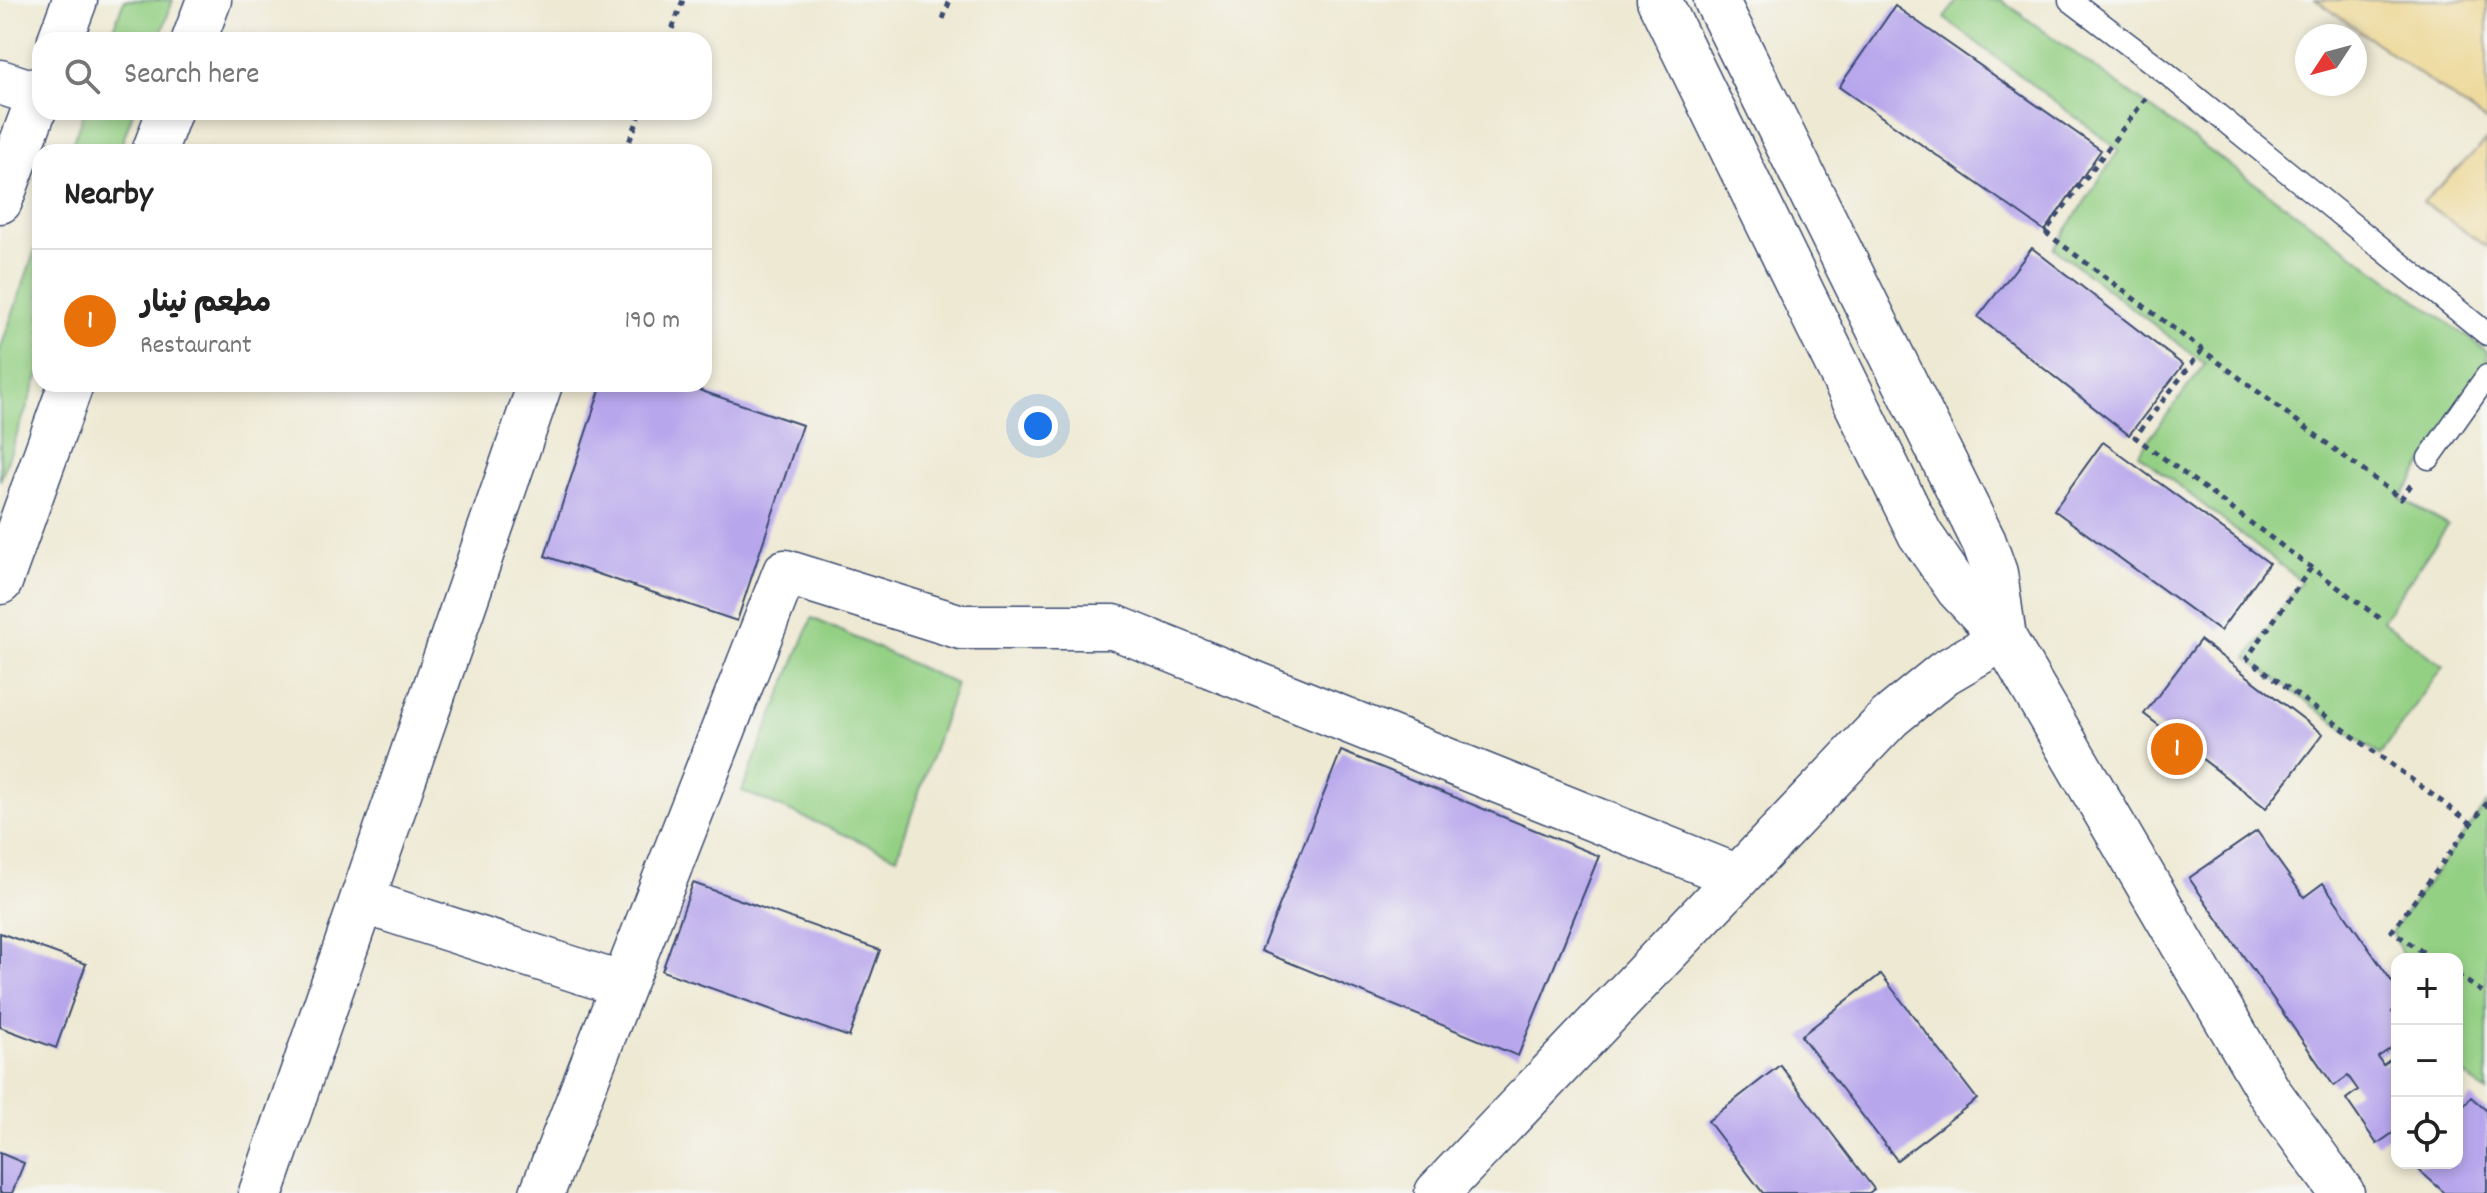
<!DOCTYPE html>
<meta charset="utf-8">
<style>
:root{--surface:#fff;--page:#f2f2f2;--text:#222;--muted:#767676;--line:#e0e0e0;--accent:#d1495b}
body{margin:0;font-family:Dekko,"Playpen Sans Arabic",sans-serif;background:var(--page);color:var(--text)}
.controls{position:absolute;right:24px;bottom:24px;display:grid;overflow:hidden;border-radius:16px;box-shadow:0 4px 12px #0003}
.controls button{width:72px;height:72px;display:grid;place-items:center;padding:0;border:0;border-bottom:2px solid var(--line);background:var(--surface);color:var(--text);font:40px sans-serif}
.compass{position:absolute;left:2295px;top:24px;width:72px;height:72px;border-radius:50%;background:var(--surface);box-shadow:0 4px 12px #0003;rotate:234deg}
.you{position:absolute;left:1038px;top:426px;width:28px;height:28px;margin:-20px;border:6px solid #fff;border-radius:50%;background:#1a73e8;box-shadow:0 0 0 12px #1a73e833}
.badge{display:grid;place-items:center;width:52px;height:52px;border-radius:50%;background:var(--accent);color:#fff;font-size:26px;font-weight:700}
.pin{position:absolute;translate:-50% -50%;border:4px solid #fff;box-shadow:0 2px 8px #0006}
.list{margin:0;padding:0;list-style:none}
h2{display:flex;justify-content:space-between;align-items:center;height:104px;margin:0;padding:0 32px;font-size:34px}
h2 small{font-size:26px;font-weight:400;color:var(--muted)}
.list li{display:grid;grid-template-columns:52px 1fr auto;gap:24px;align-items:center;box-sizing:border-box;height:144px;padding:0 32px;border-top:2px solid var(--line)}
.list b{display:block;font-size:30px;white-space:nowrap}
.list p{margin:0;font-size:26px;white-space:nowrap;color:var(--muted)}
.list em{font-size:26px;font-style:normal;color:var(--muted)}
.icon{flex:none;width:44px;height:44px;fill:none;stroke:currentColor;stroke-width:2;stroke-linecap:round;stroke-linejoin:round}
.map{position:relative;flex:none;width:2487px;height:1193px;overflow:hidden}
.search{position:absolute;background:var(--surface);box-shadow:0 4px 12px #0003;left:32px;top:32px;width:680px;height:88px;display:flex;align-items:center;gap:20px;box-sizing:border-box;padding:0 28px;border-radius:24px;color:var(--muted);font-size:30px}
.panel{position:absolute;background:var(--surface);box-shadow:0 4px 12px #0003;left:32px;top:144px;width:680px;height:248px;border-radius:24px}
.map>svg:first-child{display:block}
</style>
<div class="map">
<svg width="2487" height="1193" viewBox="0 0 2487 1193">
<rect width="100%" height="100%" fill="#f6f6f2"/>
<filter id="ink" filterUnits="userSpaceOnUse"><feTurbulence type="fractalNoise" baseFrequency=".0125" numOctaves="2"/><feDisplacementMap in="SourceGraphic" scale="16" xChannelSelector="R" yChannelSelector="G"/><feConvolveMatrix kernelMatrix="1 2 1 2 8 2 1 2 1" color-interpolation-filters="sRGB"/></filter>
<filter id="wash" filterUnits="userSpaceOnUse"><feTurbulence type="fractalNoise" baseFrequency=".006" numOctaves="4" result="noise"/><feDisplacementMap in="SourceGraphic" scale="32" xChannelSelector="R" yChannelSelector="G"/><feGaussianBlur stdDeviation="1.8" result="paint"/><feColorMatrix in="noise" values="0 0 0 0 0 0 0 0 0 0 0 0 0 0 0 0 0 1.4 0 .05"/><feComposite in="paint" operator="in"/></filter>
<g filter="url(#wash)">
<rect width="100%" height="100%" fill="#eee9d3"/>
<path fill="#94d084" stroke="#588071" stroke-width="2" d="M124,0H173L159,40H109Z
M1958,0H2001L2487,351V363L2401,499L2448,525L2382,620L2443,666L2380,755L2247,658L2301,581L2138,454L2205,364L2054,248L2119,150L1944,18Z
M84,112H133L119,152H69Z
M40,236V371L0,481V350Z
M812,618L956,684L897,857L742,791Z
M2487,803V1093L2457,1069V959H2404L2392,931Z"/>
<path fill="#eeda9e" stroke="#84847e" stroke-width="2" d="M2316,0H2487V122Z
M2487,140V247L2423,202Z"/>
<g id="blocks">
<path fill="#b7a6ec" d="M1895,6L2101,150L2045,231L1839,87Z
M2032,248L2183,365L2129,435L1978,317Z
M602,384H681L802,425L737,621L545,556Z
M2103,442L2269,563L2220,631L2054,510Z
M2200,640L2323,734L2266,808L2144,714Z
M1341,751L1599,856L1518,1056L1261,951Z
M2257,831L2304,897L2323,883L2397,989V1005L2392,1012L2397,1019V1044L2378,1057L2383,1065L2394,1057L2397,1061V1130L2377,1144L2346,1099L2358,1090L2348,1076L2334,1086L2189,878Z
M693,883L880,950L849,1037L662,971Z
M0,933L86,964L56,1048L0,1027Z
M1881,974L1977,1099L1897,1160L1801,1036Z
M1780,1065L1874,1189L1869,1193H1763L1708,1121Z
M2471,1097L2487,1111V1193H2445L2413,1165L2457,1163V1114Z
M0,1153L24,1163L12,1193H0Z"/>
</g>
</g>
<g filter="url(#ink)">
<use href="#blocks" fill-opacity="0" stroke="#3b4b70" stroke-width="2"/>
<g fill="none" stroke-linecap="round" stroke-linejoin="round">
<g stroke="#3b4b70" stroke-width="25">
<path id="service" d="M2070,0L2166,73L2487,334
M2429,458L2487,376"/>
</g>
<g stroke="#3b4b70" stroke-width="47">
<path id="minor" d="M1659,0L1920,534L1958,589L2004,638L2269,1092L2342,1193
M1716,0L1984,542L1995,573L2004,638
M0,82L40,95
M362,901L623,985
M261,1193L540,384
M542,1193L785,572L961,627H1114L1738,877
M1437,1193L1890,717L1944,673L2004,638"/>
</g>
<g stroke="#3b4b70" stroke-width="47">
<path id="primary" d="M60,40L75,0
M194,40L209,0
M154,152L169,112
M0,201L40,94
M0,582L71,384"/>
</g>
<path stroke="#3b4b70" stroke-width="5" stroke-dasharray="6 6" stroke-linecap="butt" d="M943,19L950,0
M668,40L683,0
M2146,98L2045,232L2401,499L2413,482
M625,152L641,112
M2202,350L2135,437L2382,620
M2311,568L2247,658L2472,824
M2433,959L2392,931L2487,803
M2457,975L2487,995"/>
<use href="#service" stroke="#fff" stroke-width="22"/>
<use href="#minor" stroke="#fff" stroke-width="44"/>
<use href="#primary" stroke="#fff" stroke-width="44"/>
</g>
</g>
</svg>
<div class="controls">
<button>+</button>
<button>−</button>
<button><svg class="icon" aria-label="locate" viewBox="0 0 24 24"><circle cx="12" cy="12" r="6"/><path d="M12 2v4M12 18v4M2 12h4M18 12h4"/></svg></button>
</div>
<svg class="compass" viewBox="-18 -18 36 36"><path d="M0-13l5 13h-10z" fill="#e53935"/><path d="M0 13l5-13h-10z" fill="#767676"/></svg>
<div class="you"></div>
<div class="pin badge" style="left:2177px;top:749px;background:#e8710a">1</div>
<div class="search"><svg class="icon" aria-label="search" viewBox="0 0 24 24"><circle cx="10" cy="10" r="6"/><path d="M15 15l6 6"/></svg>Search here</div>
<section class="panel">
<h2>Nearby<small></small></h2>
<ul class="list">
<li><span class="badge" style="background:#e8710a">1</span><div><b>مطعم نينار</b><p>Restaurant</p></div><em>190 m</em></li>
</ul>
</section>
</div>
